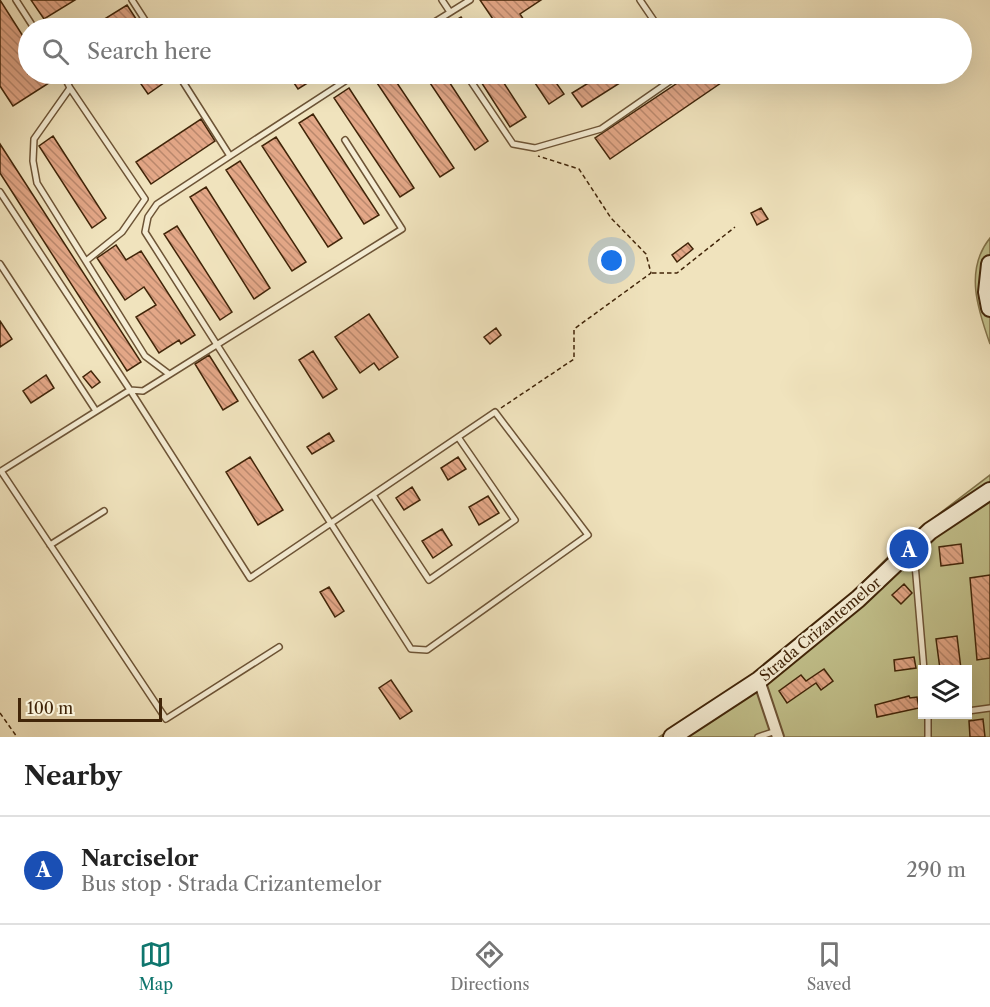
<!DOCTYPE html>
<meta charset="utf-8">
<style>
:root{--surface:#fff;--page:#f2f2f2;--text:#222;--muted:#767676;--line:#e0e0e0;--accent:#0f766e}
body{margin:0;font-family:"Libre Caslon Text",serif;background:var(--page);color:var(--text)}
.controls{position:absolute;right:18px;bottom:18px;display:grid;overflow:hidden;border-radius:0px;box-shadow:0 6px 24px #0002}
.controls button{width:54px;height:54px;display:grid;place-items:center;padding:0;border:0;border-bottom:2px solid var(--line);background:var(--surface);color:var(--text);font:30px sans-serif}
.scale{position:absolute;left:18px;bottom:15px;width:144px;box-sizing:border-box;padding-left:6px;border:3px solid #412509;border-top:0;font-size:16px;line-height:21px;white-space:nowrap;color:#412509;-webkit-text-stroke:4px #f5edd4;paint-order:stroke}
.you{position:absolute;left:612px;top:261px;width:21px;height:21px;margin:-15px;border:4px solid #fff;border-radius:50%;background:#1a73e8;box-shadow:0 0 0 9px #1a73e833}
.badge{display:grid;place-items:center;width:39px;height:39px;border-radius:50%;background:var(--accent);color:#fff;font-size:20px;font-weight:700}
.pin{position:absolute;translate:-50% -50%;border:3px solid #fff;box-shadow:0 2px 6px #0006}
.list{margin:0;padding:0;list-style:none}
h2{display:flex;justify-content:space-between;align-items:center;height:78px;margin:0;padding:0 24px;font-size:26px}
h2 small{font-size:20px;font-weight:400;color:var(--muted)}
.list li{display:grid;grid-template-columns:39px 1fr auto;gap:18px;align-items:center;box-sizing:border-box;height:108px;padding:0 24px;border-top:2px solid var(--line)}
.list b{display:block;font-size:22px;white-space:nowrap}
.list p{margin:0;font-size:20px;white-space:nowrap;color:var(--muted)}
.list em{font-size:20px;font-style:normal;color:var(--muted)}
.icon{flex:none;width:33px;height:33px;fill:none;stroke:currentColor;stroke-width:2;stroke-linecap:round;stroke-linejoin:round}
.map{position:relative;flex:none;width:990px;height:737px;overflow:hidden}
.search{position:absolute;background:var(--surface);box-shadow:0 6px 24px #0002;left:18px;right:18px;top:18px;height:66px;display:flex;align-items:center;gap:15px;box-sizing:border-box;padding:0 21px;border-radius:33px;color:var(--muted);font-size:22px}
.sheet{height:186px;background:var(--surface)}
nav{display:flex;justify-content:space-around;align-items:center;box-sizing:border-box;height:84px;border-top:2px solid var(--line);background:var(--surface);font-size:16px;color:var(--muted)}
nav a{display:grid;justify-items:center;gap:3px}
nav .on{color:var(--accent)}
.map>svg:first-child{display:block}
</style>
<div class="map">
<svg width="990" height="737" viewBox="0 0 990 737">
<defs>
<pattern id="building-back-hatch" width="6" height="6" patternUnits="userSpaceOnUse" patternTransform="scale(1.5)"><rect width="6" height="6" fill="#e3a787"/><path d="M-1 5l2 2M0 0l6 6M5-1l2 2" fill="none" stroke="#ba886d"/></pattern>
</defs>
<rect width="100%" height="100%" fill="#f0e3bd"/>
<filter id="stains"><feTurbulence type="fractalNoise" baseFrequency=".00333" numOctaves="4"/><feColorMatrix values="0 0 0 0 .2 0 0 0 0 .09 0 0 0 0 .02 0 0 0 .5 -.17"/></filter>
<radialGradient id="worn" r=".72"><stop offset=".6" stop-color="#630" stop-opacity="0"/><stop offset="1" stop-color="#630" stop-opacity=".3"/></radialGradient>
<path fill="#c2c18c" stroke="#82734a" stroke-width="1.5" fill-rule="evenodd" d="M990,238V344C978,310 964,270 990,238Z
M990,475V737H659L752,677L843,602L906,539ZM922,670H968V714H922Z"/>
<path fill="url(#building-back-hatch)" stroke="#412509" stroke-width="1.5" d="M0,0L28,44V74H47L52,81L13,106L0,86Z
M31,0H75L44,19Z
M480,0H541L520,14L529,28H499Z
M127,5L142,28H90Z
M461,17L468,28H443Z
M134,74H159L165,82L148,94Z
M288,74H322L298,89Z
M371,74H391L454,168L440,177Z
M424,74H444L488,141L475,150Z
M476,74H498L526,117L510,127Z
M529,74H550L564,94L549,104Z
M603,74H634L582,107L572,93Z
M691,74H734L610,159L595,138Z
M349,88L414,188L400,197L334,98Z
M313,114L379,215L364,224L299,123Z
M201,119L215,141L151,184L136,162Z
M53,136L106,218L92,228L39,146Z
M276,137L342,238L328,247L262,146Z
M0,144L141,362L127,371L0,173Z
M240,161L306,262L292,271L226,170Z
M206,187L270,288L254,299L190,197Z
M761,208L768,219L757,225L751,213Z
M177,226L232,312L220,320L164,234Z
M688,243L693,249L677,262L672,255Z
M116,245L126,260L141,251L195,335L181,344L179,340L159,353L136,317L156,305L144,287L125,300L97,258Z
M369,314L398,357L379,370L374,363L360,373L335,337Z
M0,321L12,339L0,347Z
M496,328L501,335L490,344L484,337Z
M313,351L337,389L323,398L299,360Z
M209,355L238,401L223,410L195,364Z
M91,371L100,382L92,388L83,377Z
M46,375L54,388L31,403L23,391Z
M329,433L334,441L312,454L307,447Z
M250,457L283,510L258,525L226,472Z
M458,457L466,469L448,480L441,468Z
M412,487L420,500L404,510L396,498Z
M488,496L499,513L479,525L469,507Z
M442,529L452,545L433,558L422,541Z
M961,544L963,563L941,566L939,547Z
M990,575V658L977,660L970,578Z
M904,584L912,593L901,604L892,595Z
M329,587L344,611L335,617L320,592Z
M957,636L961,669H940L936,639Z
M914,657L916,668L895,671L894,660Z
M824,669L833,681L821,690L816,683L787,703L779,691L801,675L806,681Z
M391,680L412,711L400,719L379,688Z
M909,696L910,698L917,697L919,708L877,717L875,705Z
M983,719L985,737H970L969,721Z"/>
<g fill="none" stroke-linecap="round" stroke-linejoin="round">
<g stroke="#6d5436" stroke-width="8">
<path id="lane" d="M16,0L34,28
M132,0L150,28
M442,0L450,12
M640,0L659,28
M425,28L470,0
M63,74L70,88L34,139L33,161L37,183L145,356L169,374
M178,74L230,156L356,74
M466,74L513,144L535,148L601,129L673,79V74
M70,88L145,199L122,232L86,261
M0,192L130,390L1,471L166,719L279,647
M0,264L96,411
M130,390L250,578L495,412L588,535L427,650L411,649C322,510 233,371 145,232L148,217L157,204L230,156
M130,390L143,391L402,229L345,140
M373,495L429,580L515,520L458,437
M50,545L104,511
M914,552L924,670
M968,711L990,708
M940,714H942
M758,737L776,731
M928,737V714"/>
</g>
<g stroke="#6d5436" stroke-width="14">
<path id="street" d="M759,680L778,737"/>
</g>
<g stroke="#412509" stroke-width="20">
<path id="secondary" d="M990,264L987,292L990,308
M672,737L759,680L858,599L930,531L990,491"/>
</g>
<path stroke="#412509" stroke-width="1.5" stroke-dasharray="4.5 3" stroke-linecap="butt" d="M652,273H677L735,227
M501,408L574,359V329L651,273L646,254L611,218L579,169L538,156
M0,713L17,737"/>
<use href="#lane" stroke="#f5edd4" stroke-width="5"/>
<use href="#street" stroke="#f5edd4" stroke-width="10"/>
<use href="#secondary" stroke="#f5edd4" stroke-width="16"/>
</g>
<g text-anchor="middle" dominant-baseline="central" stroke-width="4.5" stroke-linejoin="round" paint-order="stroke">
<g font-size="15" fill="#412509" stroke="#f5edd4">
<text transform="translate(820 629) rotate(-40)">Strada Crizantemelor</text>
</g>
</g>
<rect width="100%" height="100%" filter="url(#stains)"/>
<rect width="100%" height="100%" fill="url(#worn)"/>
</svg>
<div class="controls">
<button><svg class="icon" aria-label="layers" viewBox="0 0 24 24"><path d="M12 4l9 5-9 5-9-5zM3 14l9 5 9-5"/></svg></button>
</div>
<div class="scale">100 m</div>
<div class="you"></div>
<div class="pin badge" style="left:909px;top:549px;background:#1a4fb4">A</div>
<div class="search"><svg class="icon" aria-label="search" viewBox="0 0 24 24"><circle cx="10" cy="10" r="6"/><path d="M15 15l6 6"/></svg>Search here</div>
</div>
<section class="sheet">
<h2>Nearby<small></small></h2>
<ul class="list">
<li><span class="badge" style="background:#1a4fb4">A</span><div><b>Narciselor</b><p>Bus stop · Strada Crizantemelor</p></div><em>290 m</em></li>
</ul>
</section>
<nav>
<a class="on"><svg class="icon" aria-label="map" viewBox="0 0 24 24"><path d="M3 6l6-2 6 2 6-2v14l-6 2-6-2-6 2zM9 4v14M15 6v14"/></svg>Map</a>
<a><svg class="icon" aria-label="directions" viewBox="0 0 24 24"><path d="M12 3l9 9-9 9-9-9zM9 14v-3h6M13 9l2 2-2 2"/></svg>Directions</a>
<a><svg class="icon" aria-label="saved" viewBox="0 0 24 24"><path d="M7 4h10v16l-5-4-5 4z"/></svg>Saved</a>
</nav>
